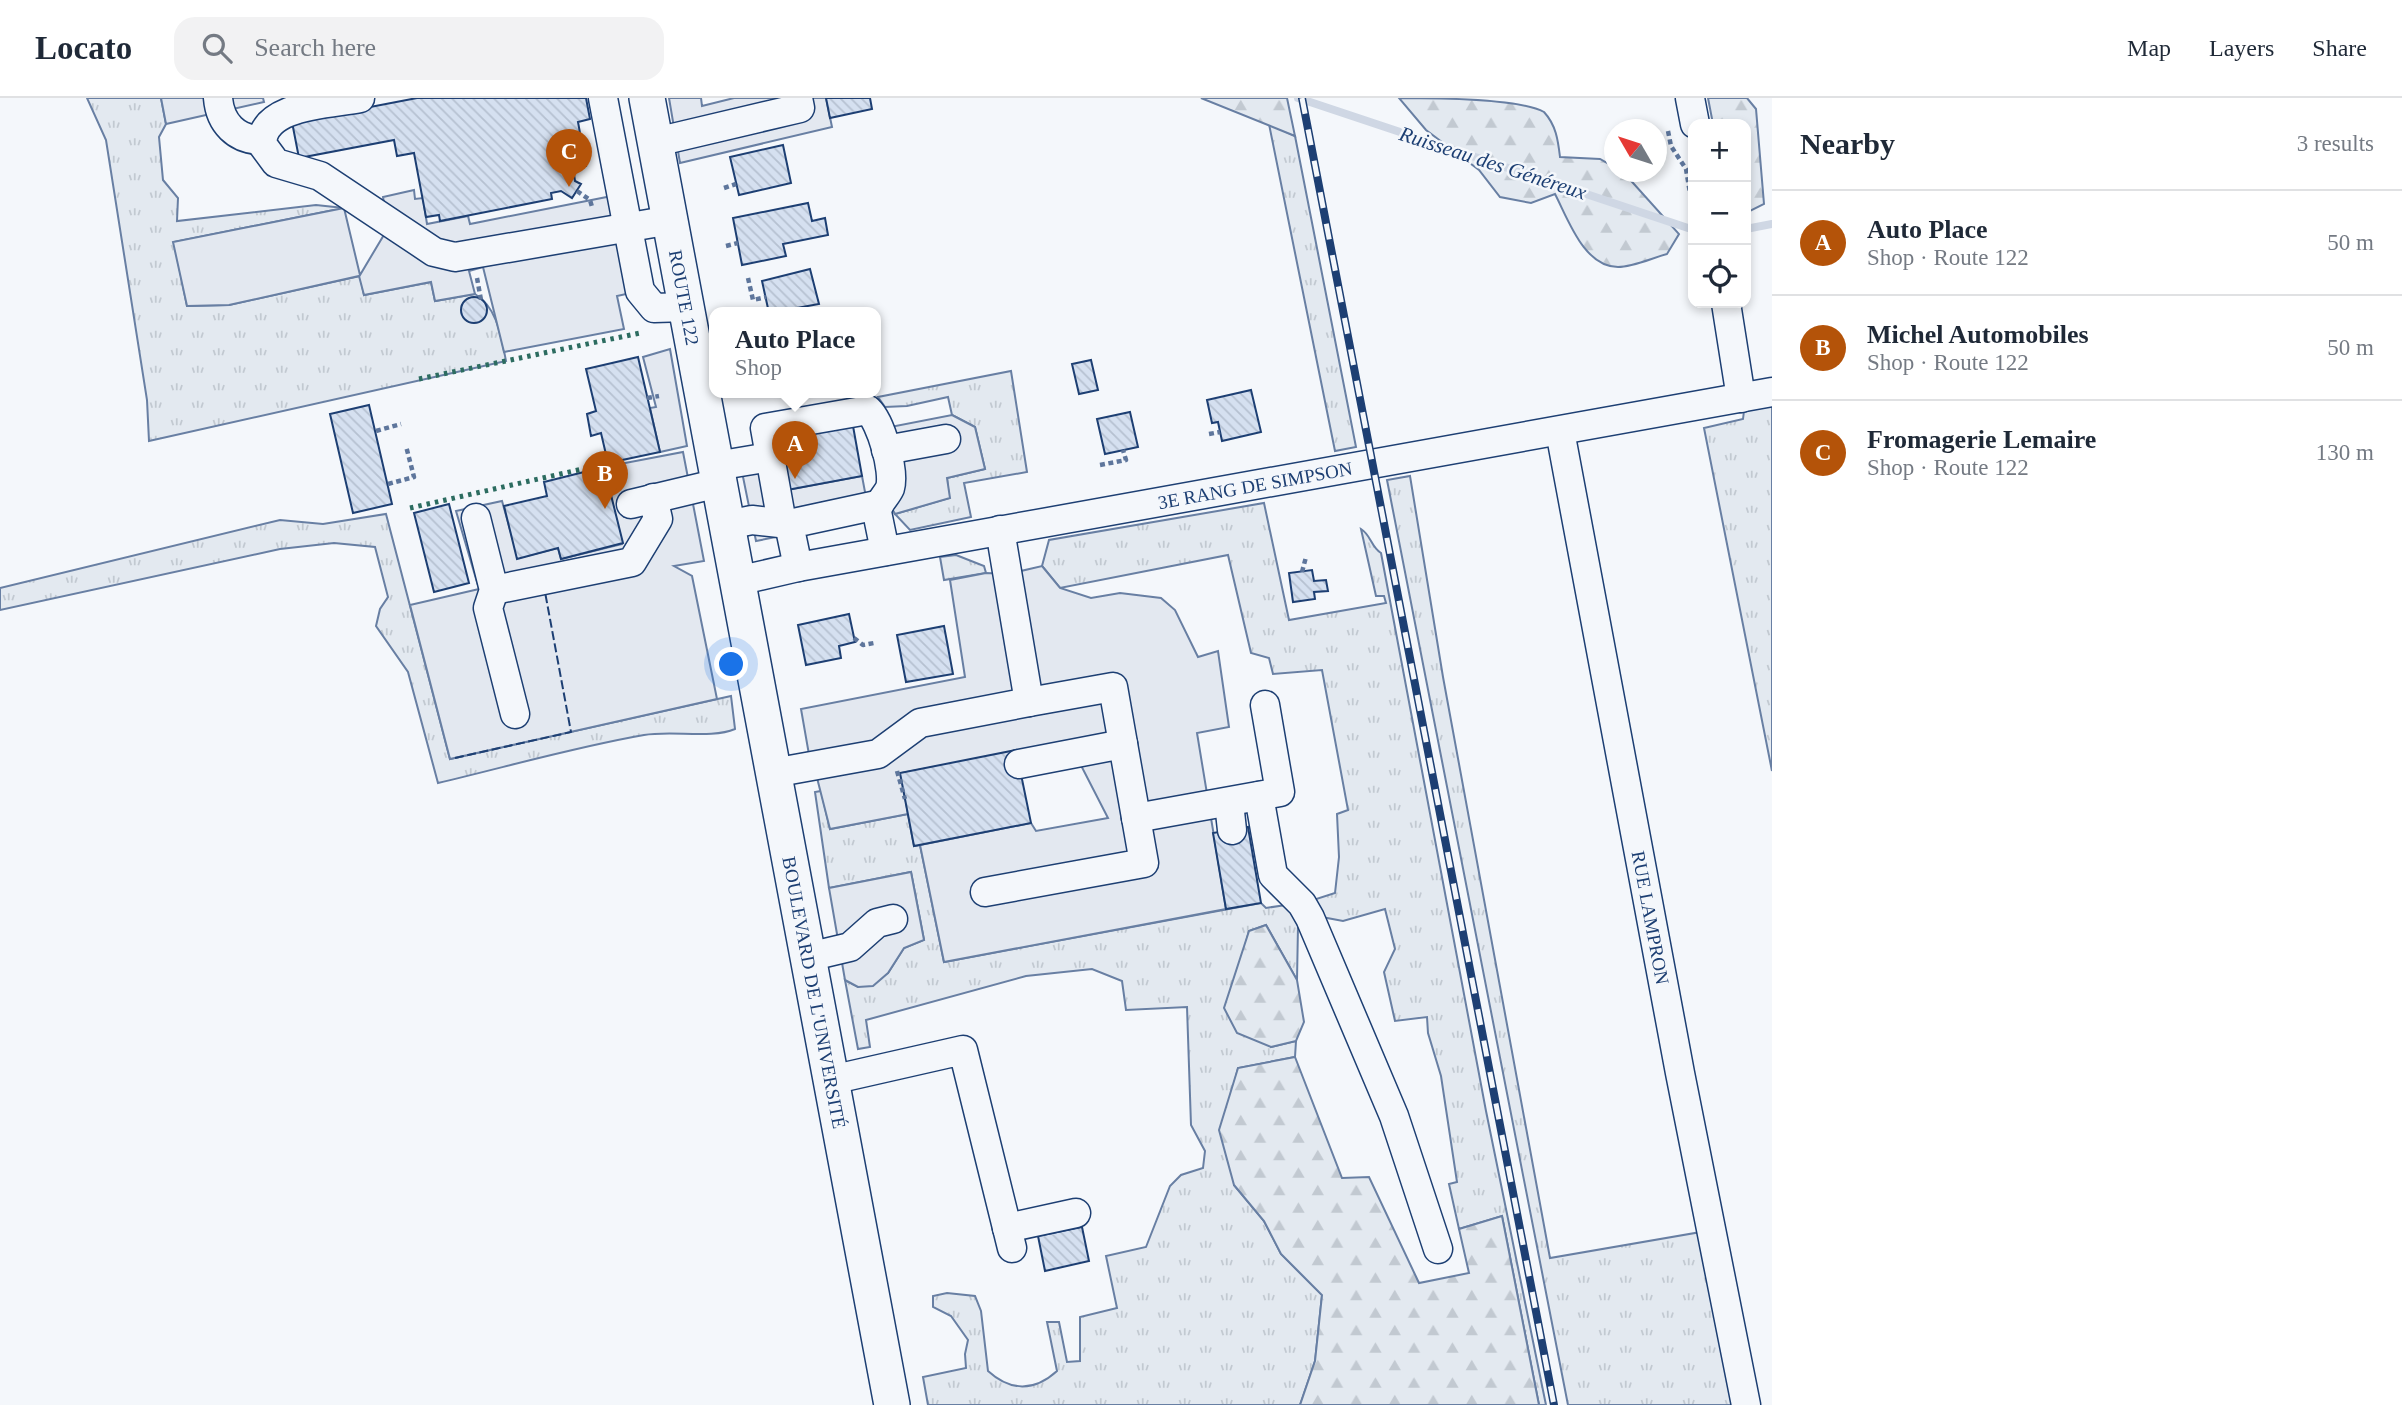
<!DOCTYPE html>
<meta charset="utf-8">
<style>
:root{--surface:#fff;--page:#f2f2f3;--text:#1f2937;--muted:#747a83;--line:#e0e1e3;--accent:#b45309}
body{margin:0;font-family:"Times New Roman",serif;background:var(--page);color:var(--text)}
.controls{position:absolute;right:21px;top:21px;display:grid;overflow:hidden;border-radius:14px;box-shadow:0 4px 10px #0003}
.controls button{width:63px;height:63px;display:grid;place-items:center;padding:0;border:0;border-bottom:2px solid var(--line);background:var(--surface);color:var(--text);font:35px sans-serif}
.compass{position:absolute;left:1604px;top:21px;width:63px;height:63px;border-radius:50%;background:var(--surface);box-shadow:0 4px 10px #0003;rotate:309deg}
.you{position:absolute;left:732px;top:567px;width:24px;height:24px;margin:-18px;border:5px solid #fff;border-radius:50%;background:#1a73e8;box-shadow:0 0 0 10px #1a73e833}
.badge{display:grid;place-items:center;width:46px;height:46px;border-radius:50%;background:var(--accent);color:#fff;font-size:23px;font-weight:700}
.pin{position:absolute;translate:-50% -58px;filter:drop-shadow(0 2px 4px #0008)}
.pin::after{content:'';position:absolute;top:37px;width:24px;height:21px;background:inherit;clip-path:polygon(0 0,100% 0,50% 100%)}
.popup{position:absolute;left:709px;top:209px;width:172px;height:91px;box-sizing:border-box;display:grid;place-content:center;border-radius:14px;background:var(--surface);filter:drop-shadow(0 2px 5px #0005);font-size:23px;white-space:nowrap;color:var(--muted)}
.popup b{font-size:26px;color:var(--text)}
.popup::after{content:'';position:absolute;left:50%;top:100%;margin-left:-14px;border:14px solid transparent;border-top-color:var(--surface)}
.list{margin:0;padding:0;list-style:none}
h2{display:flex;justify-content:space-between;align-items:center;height:91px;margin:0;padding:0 28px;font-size:30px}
h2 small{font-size:23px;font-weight:400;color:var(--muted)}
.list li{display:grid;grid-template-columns:46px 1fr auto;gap:21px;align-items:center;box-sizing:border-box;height:105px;padding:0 28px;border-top:2px solid var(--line)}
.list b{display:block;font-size:26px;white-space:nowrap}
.list p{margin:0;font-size:23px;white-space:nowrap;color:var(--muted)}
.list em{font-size:23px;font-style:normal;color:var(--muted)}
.icon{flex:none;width:38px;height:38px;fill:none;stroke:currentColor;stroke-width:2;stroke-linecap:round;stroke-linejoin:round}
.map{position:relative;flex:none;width:1772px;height:1307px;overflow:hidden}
header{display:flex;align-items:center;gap:42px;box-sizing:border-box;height:98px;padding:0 35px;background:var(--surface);border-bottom:2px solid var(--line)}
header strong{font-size:33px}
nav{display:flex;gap:38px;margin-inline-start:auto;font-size:24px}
.search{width:490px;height:63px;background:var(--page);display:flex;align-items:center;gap:18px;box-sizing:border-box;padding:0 24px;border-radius:21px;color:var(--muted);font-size:26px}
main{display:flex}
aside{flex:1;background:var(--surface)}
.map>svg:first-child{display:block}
</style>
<header>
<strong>Locato</strong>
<div class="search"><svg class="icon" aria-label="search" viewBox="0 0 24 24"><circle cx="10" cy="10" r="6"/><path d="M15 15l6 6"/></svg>Search here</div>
<nav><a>Map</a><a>Layers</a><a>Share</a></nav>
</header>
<main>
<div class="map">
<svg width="1772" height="1307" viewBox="0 0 1772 1307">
<defs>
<pattern id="grass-tufts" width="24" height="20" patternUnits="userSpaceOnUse" patternTransform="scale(1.75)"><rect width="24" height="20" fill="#e3e9f0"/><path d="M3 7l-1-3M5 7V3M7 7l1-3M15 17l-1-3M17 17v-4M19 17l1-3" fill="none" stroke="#c2c9d1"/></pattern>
<pattern id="forest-firs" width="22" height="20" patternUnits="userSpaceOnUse" patternTransform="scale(1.75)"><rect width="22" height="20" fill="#e3e9f0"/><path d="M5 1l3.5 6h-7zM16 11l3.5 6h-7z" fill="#c2c9d1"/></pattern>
<pattern id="building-back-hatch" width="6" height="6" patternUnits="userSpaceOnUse" patternTransform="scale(1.75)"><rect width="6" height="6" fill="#d5e0f0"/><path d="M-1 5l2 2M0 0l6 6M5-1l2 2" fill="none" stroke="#b6c1d1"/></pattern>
</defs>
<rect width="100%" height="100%" fill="#f4f7fb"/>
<path fill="url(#grass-tufts)" stroke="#687fa3" stroke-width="2" d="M87,0H161L166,26L159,39L163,82L178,100L177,123L316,107L344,110L174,144L187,208L229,207L360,178L364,197L431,184L435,203L475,196C497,209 501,238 506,263L149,343L147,302L106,42Z
M1269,26L1295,38L1356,349L1335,353Z
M1011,273L1027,374L964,385L971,419L910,432L895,416L949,400L947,380L985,371L975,329L952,317L948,299L907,308L885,309L878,299Z
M1772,308V673L1704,330L1743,321L1744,313Z
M1410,378L1443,579L1550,1160L1701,1134L1733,1307H1568L1387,382Z
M1264,405L1289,522L1386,505L1384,498H1376L1361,431C1371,437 1371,449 1381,455L1486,1013L1546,1307H1539L1502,1118L1459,1131L1449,1086L1457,1084L1441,978L1428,935L1427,919L1395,923L1384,874L1395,851L1385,811L1343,823L1322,819L1313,802L1335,795L1339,759L1337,716L1348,712L1322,572L1273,576L1269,560L1251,555L1228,457L1060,490L1042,468L1049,442Z
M386,416L450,661L731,598L735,631C712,641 671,632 644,637C575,649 506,669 438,685L408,574L376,528L380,511L388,499L375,449L334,445L280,451L0,512V490L280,422L323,426Z
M956,457L984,468L986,475L944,482L940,459Z
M821,693L830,731L908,716L914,748L920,747L944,864L1261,805L1266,810L1292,806L1298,828L1297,882L1266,827L1249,833L1241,863L1271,949L1296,943L1295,959L1238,970L1231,998L1234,1087L1264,1123L1281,1156L1322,1197L1315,1263L1300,1307H928L923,1279L966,1270L965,1256L968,1242L951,1218L933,1209V1198L947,1195L975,1198L981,1213L988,1273C1010,1293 1034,1294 1057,1273L1047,1224H1059L1067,1264L1080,1263V1219L1117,1210L1106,1158L1146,1149L1170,1088L1181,1077L1203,1070L1205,1053L1191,1027L1187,909L1126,912L1122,883L1092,871L1026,878L866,922L870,949L858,951L845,882L858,889L888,875L904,850L924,842L911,774L829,790L815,694Z"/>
<path fill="url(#forest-firs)" stroke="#687fa3" stroke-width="2" d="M1201,0H1287L1295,38Z
M1399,0C1433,0 1519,0 1544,14C1556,27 1558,42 1560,59L1600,61L1614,69L1615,74L1625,76L1679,136L1667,156C1652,160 1633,169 1618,169C1584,169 1568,121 1555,96L1531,105L1500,99L1479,72L1426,32Z
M1708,0H1747L1756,11L1764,106L1746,115V26H1713Z
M1266,827L1297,882L1304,924L1296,943L1271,949L1237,935L1224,910L1249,833Z
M1295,959L1342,1080L1369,1079L1419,1185L1469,1175L1459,1131L1502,1118L1539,1307H1300L1315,1263L1322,1197L1281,1156L1264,1123L1234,1087L1219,1032L1238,970Z"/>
<path fill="#e3e8f0" stroke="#687fa3" stroke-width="2" d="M161,0H263L264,4L166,26Z
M669,0H701L702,8L734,0H826L832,29L680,65Z
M414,92L415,101L423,100L427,126L468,118L470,126L622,96L640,193L617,198L624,231L504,254L483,169L469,173L475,196L435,203L431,184L364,197L359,178L229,207L187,208L173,144L344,110L360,177L391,125L387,122L383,99Z
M670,251L687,348L660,354L650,310L656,309L643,259Z
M952,317L975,329L985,371L947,380L950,400L895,416L885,398L880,331Z
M683,354L704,463L674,468L692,478L717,601L450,661L410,507L479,491L456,413L502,403L518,460L558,450L561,461L622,446L604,369Z
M770,359L787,392L862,378L868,410L791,436L756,443L740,364Z
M1042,468L1060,490L1091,500L1120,495L1161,500L1175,512L1198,559L1218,553L1229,629L1197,635L1226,811L944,864L920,747L1031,725L1036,733L1108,720L1069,644L901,675L908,716L830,731L814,668H811L801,611L965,579L950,482L986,475L1008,476Z
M911,774L924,842L904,850L888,875L873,888L858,889L845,882L829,790Z"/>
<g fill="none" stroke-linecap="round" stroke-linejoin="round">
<path stroke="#cfd7e4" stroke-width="8" d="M1298,0L1688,130
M1746,131L1772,126"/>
</g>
<path fill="url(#building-back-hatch)" stroke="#1d3f73" stroke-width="2" d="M417,0H586L590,21L578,24L586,68L573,70L575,83L581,86L572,100L561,93L551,95L552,101L440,123L439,117L426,119L414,55L397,58L394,42L299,60L292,24Z
M826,0H870L872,11L830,20Z
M783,47L791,85L739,97L730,59Z
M808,105L812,123L825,120L828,137L783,146L786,158L742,167L733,120Z
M810,171L819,206L769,215L762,183Z
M461 212a13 13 0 1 1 26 0a13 13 0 1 1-26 0Z
M638,259L660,354L608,365L601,335L591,338L587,316L596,313L586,271Z
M1091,262L1098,292L1079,296L1072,266Z
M1251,292L1261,334L1222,343L1218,324L1212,325L1207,302Z
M369,307L392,406L353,415L330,316Z
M1130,314L1138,349L1105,356L1097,321Z
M853,328L862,378L787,392L778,341Z
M604,369L623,445L561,461L558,450L517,461L504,408L547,398L544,384Z
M449,406L469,485L434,494L414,415Z
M1312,472L1314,483L1326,482L1328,493L1314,494L1315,501L1293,504L1289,475Z
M849,516L855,544L839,548L841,560L806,567L798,527Z
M944,528L953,576L906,584L897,537Z
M1016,652L1031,725L914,748L900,675Z
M1248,729L1261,805L1226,811L1213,735Z
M1082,1129L1089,1163L1045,1173L1038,1138Z"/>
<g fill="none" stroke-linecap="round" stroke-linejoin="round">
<g stroke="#1d3f73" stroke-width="31">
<g id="minor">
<path d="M218,0C220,25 236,42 262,42"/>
<path d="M360,0C331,6 262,6 262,46L276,65L320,78L434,154L455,159L671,122"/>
<path d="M603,0L640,193L654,210L687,209"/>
<path d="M1690,0L1695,26"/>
<path d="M656,44L800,10L798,0"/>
<path d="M1726,205L1741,300"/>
<path id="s1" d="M1560,333L1680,975L1746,1307"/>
<path d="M886,352L946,341"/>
<path d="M716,368L770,359"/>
<path d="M631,406L719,385"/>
<path d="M476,420L494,492L488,510L515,616"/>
<path d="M782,425L765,330L868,312C881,324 895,373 890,390C886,399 878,404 877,414L885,453"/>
<path d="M727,427L752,422L789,426"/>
<path d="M798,469L789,426L877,407"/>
<path id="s2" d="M737,483L798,469L1772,294"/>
<path d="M494,492L632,464L658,421L653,400"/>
<path d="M1019,666L1123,646"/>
<path d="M773,675L878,656L920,625L1029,604L1000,432"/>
<path d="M1259,698L1273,777L1302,806L1310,820L1394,1018L1438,1151"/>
<path d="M1229,705L1232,732"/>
<path d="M1136,720L1280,694L1265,607"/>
<path d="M985,794L1144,765L1113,589L1029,604"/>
<path d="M808,859L850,849L877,825L893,821"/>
<path d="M831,982L963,952L1012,1150"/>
<path d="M1007,1130L1076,1115"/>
</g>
</g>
<g stroke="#1d3f73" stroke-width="38">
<g id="major">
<path id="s3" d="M647,0L892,1307"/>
</g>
</g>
<path stroke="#5e769c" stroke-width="4.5" stroke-dasharray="5 3.5" stroke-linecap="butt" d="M1668,33L1671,48L1686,71L1693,113
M724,90L736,86
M577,93L590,102L592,109
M726,148L738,145
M477,180L481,202
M748,180L753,202L766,199
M647,300L659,298
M376,333L401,326
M1209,336L1220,334
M1100,367L1126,362L1123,352
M388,386L414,379L406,348
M1302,474L1306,459
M854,540L863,547L874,545
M897,673L905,701"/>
<use href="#minor" stroke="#f4f7fb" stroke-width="28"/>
<use href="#major" stroke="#f4f7fb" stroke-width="35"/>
<g stroke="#1d3f73" stroke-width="8">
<path id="rail" d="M1302,0L1554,1307"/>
</g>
<use href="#rail" stroke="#f4f7fb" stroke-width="5" stroke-dasharray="16" stroke-linecap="butt"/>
<path stroke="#2c6c60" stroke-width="5" stroke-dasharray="3.5 5" stroke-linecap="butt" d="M419,281L640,235
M410,410L587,370"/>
<path stroke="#1d3f73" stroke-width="2" stroke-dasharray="9 3.5" stroke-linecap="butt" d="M455,660L571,634L545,494"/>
</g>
<g text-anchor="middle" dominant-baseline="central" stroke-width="5" stroke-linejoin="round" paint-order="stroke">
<g font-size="19" fill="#1d3f73" stroke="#f4f7fb">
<text stroke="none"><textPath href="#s3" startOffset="203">ROUTE 122</textPath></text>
<text stroke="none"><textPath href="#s2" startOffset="527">3E RANG DE SIMPSON</textPath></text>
<text stroke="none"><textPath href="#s1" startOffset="495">RUE LAMPRON</textPath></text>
<text stroke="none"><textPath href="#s3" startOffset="910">BOULEVARD DE L'UNIVERSITÉ</textPath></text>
</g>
<g font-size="21" font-style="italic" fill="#1d3f73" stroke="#f4f7fb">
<text transform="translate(1493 65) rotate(18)">Ruisseau des Généreux</text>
</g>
</g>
</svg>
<div class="controls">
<button>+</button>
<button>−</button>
<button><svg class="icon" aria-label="locate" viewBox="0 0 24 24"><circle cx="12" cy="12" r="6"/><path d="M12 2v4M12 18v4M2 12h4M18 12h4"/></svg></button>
</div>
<svg class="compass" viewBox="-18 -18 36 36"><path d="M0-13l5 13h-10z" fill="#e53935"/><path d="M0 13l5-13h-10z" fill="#747a83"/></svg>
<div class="you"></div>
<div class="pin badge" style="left:795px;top:381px">A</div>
<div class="popup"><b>Auto Place</b>Shop</div>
<div class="pin badge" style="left:605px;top:411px">B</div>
<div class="pin badge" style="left:569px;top:89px">C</div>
</div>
<aside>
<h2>Nearby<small>3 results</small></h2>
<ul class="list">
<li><span class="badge">A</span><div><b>Auto Place</b><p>Shop · Route 122</p></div><em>50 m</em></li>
<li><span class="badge">B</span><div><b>Michel Automobiles</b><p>Shop · Route 122</p></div><em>50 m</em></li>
<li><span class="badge">C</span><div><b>Fromagerie Lemaire</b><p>Shop · Route 122</p></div><em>130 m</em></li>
</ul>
</aside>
</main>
